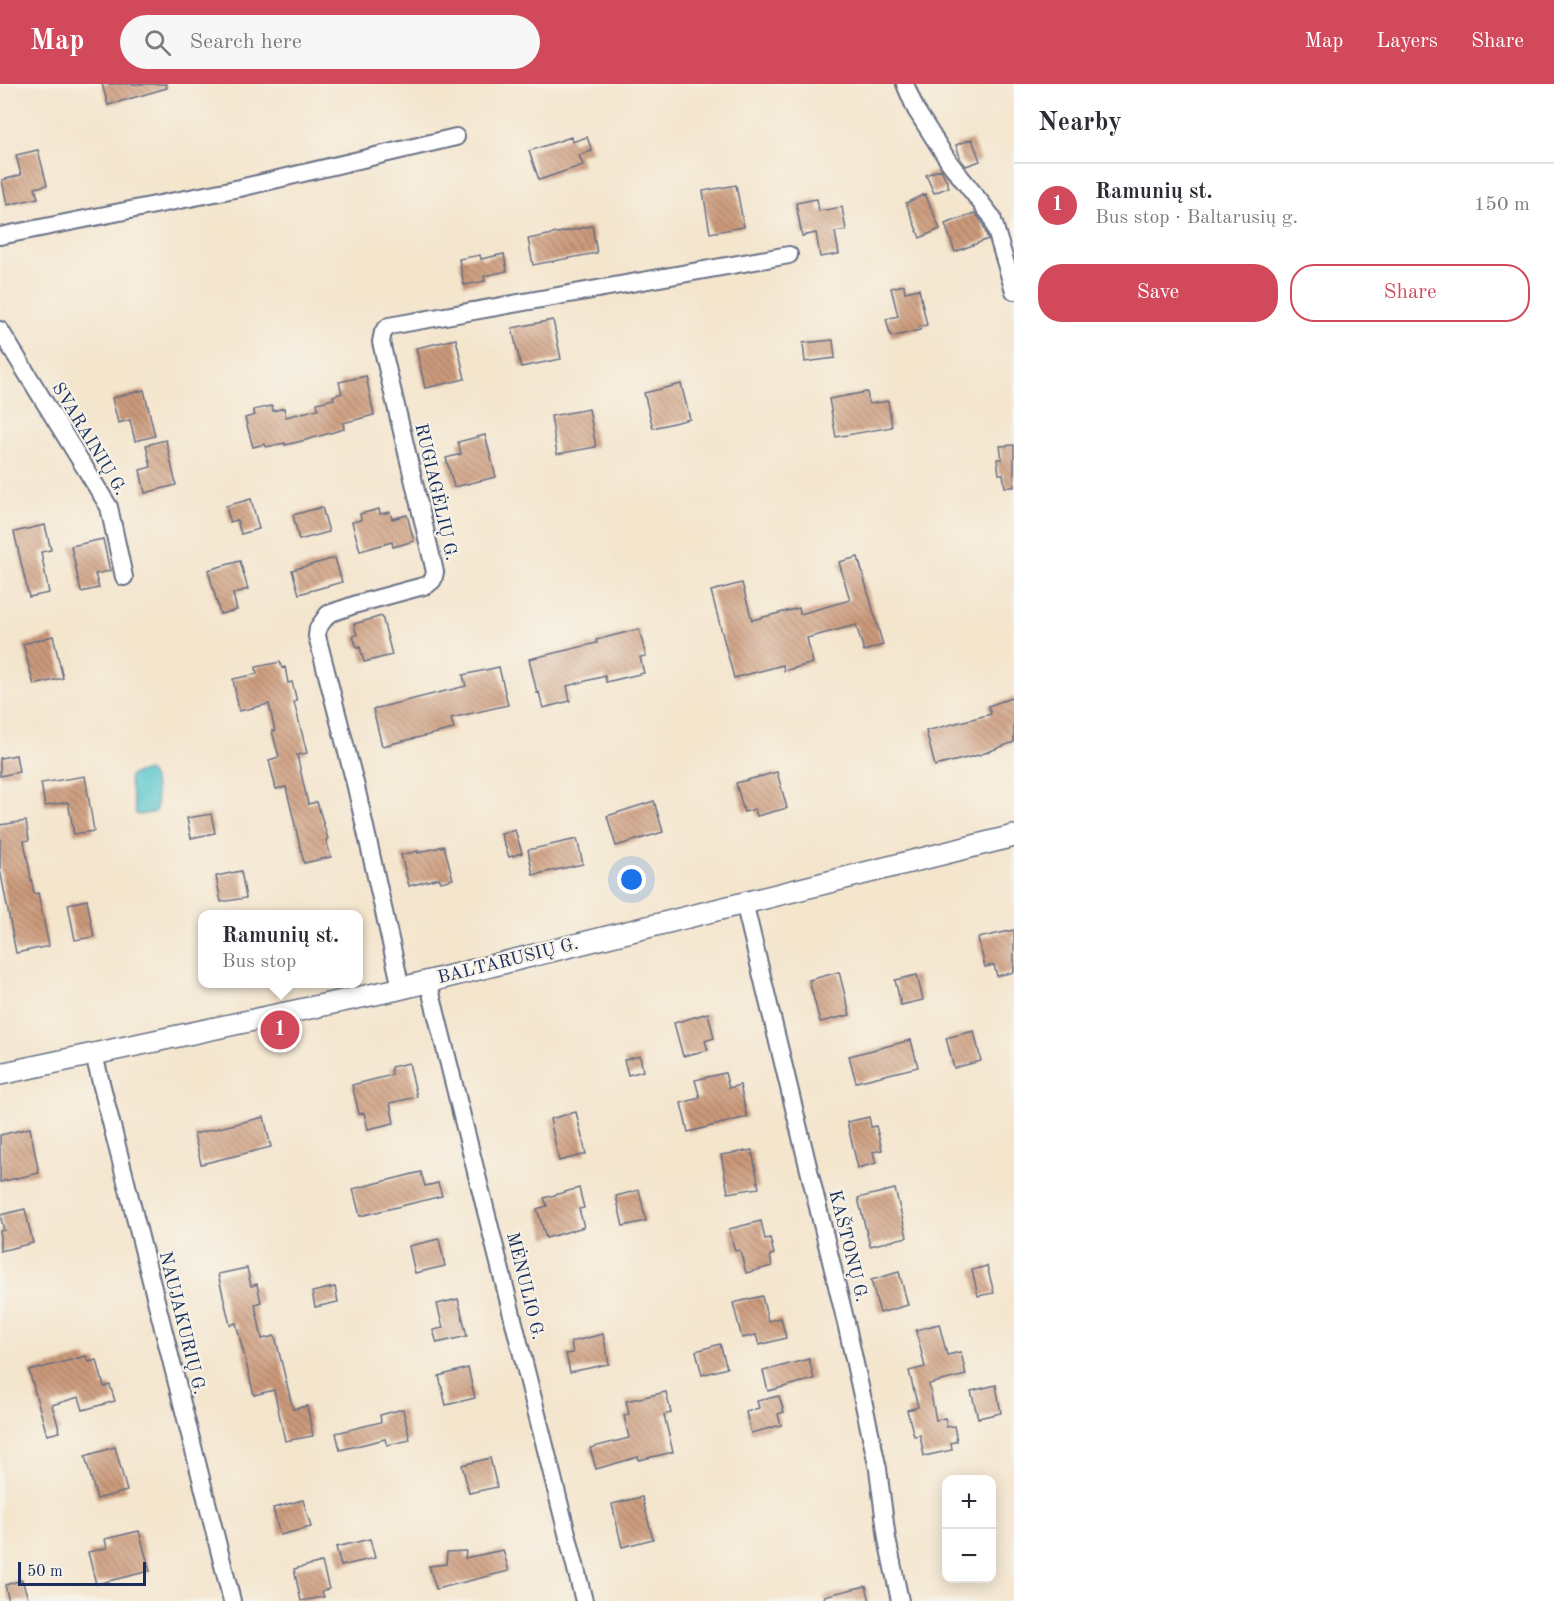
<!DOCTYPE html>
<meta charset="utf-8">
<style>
:root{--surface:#fff;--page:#f7f7f7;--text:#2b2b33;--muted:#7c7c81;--line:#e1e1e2;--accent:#d1495b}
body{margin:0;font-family:"Old Standard TT",serif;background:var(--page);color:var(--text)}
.controls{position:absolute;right:18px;bottom:18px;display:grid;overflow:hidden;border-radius:12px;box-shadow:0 3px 15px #0003}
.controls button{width:54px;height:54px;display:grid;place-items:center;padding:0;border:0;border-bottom:2px solid var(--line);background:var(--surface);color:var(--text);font:30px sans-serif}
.scale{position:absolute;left:18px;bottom:15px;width:128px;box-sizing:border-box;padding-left:6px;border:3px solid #1b2f5e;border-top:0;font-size:16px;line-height:21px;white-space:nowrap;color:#1b2f5e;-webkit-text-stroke:4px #f7f3e8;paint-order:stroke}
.you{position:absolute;left:632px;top:796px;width:21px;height:21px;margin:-15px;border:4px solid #fff;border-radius:50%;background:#1a73e8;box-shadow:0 0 0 9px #1a73e833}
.badge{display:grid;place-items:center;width:39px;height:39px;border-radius:50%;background:var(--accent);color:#fff;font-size:20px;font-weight:700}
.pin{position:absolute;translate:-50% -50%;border:3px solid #fff;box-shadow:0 2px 6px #0006}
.popup{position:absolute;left:198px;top:826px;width:165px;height:78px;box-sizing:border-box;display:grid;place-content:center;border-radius:12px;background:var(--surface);filter:drop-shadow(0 2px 4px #0005);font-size:20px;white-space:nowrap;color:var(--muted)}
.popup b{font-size:22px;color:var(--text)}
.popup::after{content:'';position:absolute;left:50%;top:100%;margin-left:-12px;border:12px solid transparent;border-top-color:var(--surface)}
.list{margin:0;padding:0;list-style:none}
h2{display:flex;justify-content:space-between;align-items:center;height:78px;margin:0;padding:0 24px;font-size:26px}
h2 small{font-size:20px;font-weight:400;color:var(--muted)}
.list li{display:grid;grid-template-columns:39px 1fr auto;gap:18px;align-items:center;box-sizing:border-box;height:84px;padding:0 24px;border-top:2px solid var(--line)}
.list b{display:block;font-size:22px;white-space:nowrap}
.list p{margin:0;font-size:20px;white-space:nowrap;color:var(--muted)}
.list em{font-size:20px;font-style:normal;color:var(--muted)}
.actions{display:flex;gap:12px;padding:18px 24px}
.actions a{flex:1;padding:14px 0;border:2px solid var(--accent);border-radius:24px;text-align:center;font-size:21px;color:var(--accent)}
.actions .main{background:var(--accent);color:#fff}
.icon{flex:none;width:33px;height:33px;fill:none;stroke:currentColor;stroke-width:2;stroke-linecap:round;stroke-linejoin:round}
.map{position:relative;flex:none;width:1014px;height:1517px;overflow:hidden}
header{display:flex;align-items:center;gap:36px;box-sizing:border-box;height:84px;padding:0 30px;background:var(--accent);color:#fff}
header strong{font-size:28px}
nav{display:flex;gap:33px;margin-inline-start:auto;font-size:21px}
.search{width:420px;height:54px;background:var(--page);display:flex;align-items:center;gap:15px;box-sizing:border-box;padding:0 21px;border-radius:33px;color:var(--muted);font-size:22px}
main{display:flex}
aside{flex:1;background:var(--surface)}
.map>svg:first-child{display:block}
</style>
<header>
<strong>Map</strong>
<div class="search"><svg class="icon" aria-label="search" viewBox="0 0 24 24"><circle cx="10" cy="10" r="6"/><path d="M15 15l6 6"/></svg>Search here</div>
<nav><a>Map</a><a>Layers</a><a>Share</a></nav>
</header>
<main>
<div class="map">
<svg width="1014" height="1517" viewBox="0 0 1014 1517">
<defs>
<pattern id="building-back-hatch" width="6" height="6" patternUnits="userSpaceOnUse" patternTransform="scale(1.5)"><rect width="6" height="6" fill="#cc9a7a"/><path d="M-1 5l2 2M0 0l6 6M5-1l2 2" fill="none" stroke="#a57e67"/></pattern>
</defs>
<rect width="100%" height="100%" fill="#f7f3e8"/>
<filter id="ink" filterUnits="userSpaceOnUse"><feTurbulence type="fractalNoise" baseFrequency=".0167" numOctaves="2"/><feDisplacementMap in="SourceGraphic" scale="12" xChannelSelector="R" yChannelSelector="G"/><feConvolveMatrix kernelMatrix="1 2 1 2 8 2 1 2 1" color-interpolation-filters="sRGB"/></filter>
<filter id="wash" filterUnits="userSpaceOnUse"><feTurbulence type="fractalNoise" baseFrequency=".008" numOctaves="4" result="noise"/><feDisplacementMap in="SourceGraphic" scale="24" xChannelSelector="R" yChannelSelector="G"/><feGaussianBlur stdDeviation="1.35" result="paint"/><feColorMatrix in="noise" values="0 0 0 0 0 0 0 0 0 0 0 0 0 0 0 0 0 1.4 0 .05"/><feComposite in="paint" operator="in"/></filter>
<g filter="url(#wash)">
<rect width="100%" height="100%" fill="#f4e5cd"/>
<path fill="#58c6ce" stroke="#3a7a96" stroke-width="1.5" d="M148,687C155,694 159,719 155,728L140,731L136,730L135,726L129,694L133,690Z"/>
<g id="blocks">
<path fill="url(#building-back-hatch)" d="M102,0H166L167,4L108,21Z
M571,53L572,58L587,53L592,67L579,71L583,81L539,96L529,67Z
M972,55L980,77L966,82L961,76L956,61Z
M38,66L47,101L35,104L38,114L7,121L2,96L21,91L16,71Z
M941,85L949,103L934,109L926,91Z
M736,101L744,143L710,149L703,107Z
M925,110L940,145L920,154L906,119Z
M817,115L819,127L842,123L846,146L835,148L839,170L820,173L816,149L802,152L796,119Z
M975,129L982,138L988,155L955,168L945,140Z
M592,142L597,169L533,181L528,155Z
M504,170L507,187L484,192L485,197L464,201L459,175L480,171L481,175Z
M904,201L905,208L919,205L927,241L919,243L920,246L891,253L886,235L898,232L891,204Z
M553,236L561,275L521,283L512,244Z
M456,255L465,295L425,304L416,264Z
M833,256L835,274L805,278L803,259Z
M366,292L374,331L343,339L344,345L306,356L285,361V359L266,363L265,360L253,363L245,334L255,331L253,326L272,322L273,327L284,324L286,333L318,325L317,319L334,315L333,312L342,309L339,298Z
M681,300L690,335L653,344L644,309Z
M144,306L155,352L135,357L130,336L118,339L112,314Z
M867,308L869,320L888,317L892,343L836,353L829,315Z
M589,325L596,363L557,370L551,332Z
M485,351L496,393L454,403L446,374L461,370L458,358Z
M166,356L176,401L145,409L140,386L151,383L146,361Z
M1014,361V403H1005L1003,390H999L997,375H1002L1000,362Z
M251,415L259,445L241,450L237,436L230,438L226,422Z
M322,423L329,448L299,456L293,431Z
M379,425L380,430L390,428L392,435L407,431L414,457L393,463L392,458L360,467L352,438L361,436L360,430Z
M45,441L51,466L41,468L49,509L29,513L14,448Z
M103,455L110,487L95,490L99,504L81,508L71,462Z
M858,473L883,561L864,567L856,541L807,554L813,579L784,587L783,581L734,594L711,507L742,499L752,536L799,524L800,530L850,516L839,478Z
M335,474L342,498L299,510L292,486Z
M240,477L248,505L233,510L237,526L220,530L208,486Z
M382,532L392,571L364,578L360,563L357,564L353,552L357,551L354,540Z
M639,545L646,572L640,573L644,589L606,598L605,592L567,602L570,617L543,624L539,608L537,609L529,575L597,559L596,556Z
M53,552L63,594L34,601L23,560Z
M280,578L282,584L285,583L288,599L292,598L297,617L294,618L307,669L297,671L308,720L317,718L328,755L326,756L331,773L304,779L286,703L276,705L269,676L279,673L272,647H275L269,620L239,627L233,595L257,590L256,583Z
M499,583L508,621L451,634L454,645L382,662L373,625L466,602L463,591Z
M1014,613V658L982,670L935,682L926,647L991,630L988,622Z
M16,671L19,688L0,692V674Z
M777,688L787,724L757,732L755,725L744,728L736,699Z
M85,692L94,747L74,750L68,718L45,722L41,699Z
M654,717L663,748L616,762L607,732Z
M211,730L215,749L191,754L187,734Z
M26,737L29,756L24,757L34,810L38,809L49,862L16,869L0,785V741Z
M515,746L522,769L509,773L501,750Z
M577,755L583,780L533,791L528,766Z
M444,762L453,795L441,798L439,794L409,802L401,771L418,767V769Z
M241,787L246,814L221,818L216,792Z
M87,816L94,853L75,856L68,820Z
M1014,846V888L997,892L994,881L985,883L978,854Z
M839,888L850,931L820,938L809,896Z
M917,891L923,916L901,921L895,896Z
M708,929L714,954L705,957L708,966L683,972L674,939Z
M974,947L981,977L954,984L946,954Z
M911,956L918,983L856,998L849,972Z
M640,972L643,987L628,991L624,976Z
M409,979L417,1013L390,1019L394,1039L368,1045L364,1029L359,1030L352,1001L392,991L391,983Z
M725,989L729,1004L740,1001L747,1033L688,1048L681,1019L700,1014L695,996Z
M576,1028L586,1070L559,1077L550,1035Z
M264,1033L271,1063L201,1080L194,1050Z
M869,1033L871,1043L876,1042L882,1066L873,1068L876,1079L858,1084L847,1038Z
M30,1044L39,1089L0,1098V1051Z
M752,1066L759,1104L728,1109L721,1071Z
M421,1088L425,1102L438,1099L442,1112L360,1132L353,1105Z
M579,1104L584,1124L579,1125L584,1143L546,1154L537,1125L547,1122L544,1114Z
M895,1105L907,1153L870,1162L858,1114Z
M639,1106L646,1137L623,1142L616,1112Z
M25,1125L33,1159L0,1167V1147L4,1146L0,1131Z
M761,1137L765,1155L770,1154L774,1170L770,1171L772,1182L746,1189L740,1166L735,1167L729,1145Z
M439,1155L445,1182L415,1189L409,1162Z
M987,1182L994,1209L978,1212L972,1186Z
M247,1184L251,1202L257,1200L261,1218L255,1220L262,1255L275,1252L293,1325L307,1322L313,1352L285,1357L274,1306L254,1311L236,1239L230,1241L218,1190Z
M899,1188L908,1221L880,1229L871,1196Z
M335,1203L338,1218L315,1223L312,1208Z
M762,1212L768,1237L781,1234L786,1254L759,1261L756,1251L742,1254L733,1219Z
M458,1215L467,1252L437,1259L433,1246L443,1244L437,1220Z
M939,1240L947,1271L961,1268L966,1291L929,1300L936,1336L945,1334L947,1343L954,1342L957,1357L951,1359L952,1366L924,1372L920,1351L914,1352L907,1326L918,1323L909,1287L925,1283L916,1246Z
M603,1250L609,1280L570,1288L566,1270L573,1269L571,1258Z
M720,1260L727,1284L702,1291L696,1267Z
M86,1272L88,1278L97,1276L104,1303L110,1301L115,1317L83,1326L79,1313L52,1321L60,1348L47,1351L29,1287Z
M809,1275L814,1295L768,1307L763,1287Z
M468,1284L475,1314L446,1321L439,1292Z
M996,1301L1001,1329L978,1334L971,1307Z
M666,1308L671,1329L664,1331L673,1368L639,1376L638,1373L596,1385L590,1364L629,1354L624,1332L629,1330L626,1317Z
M779,1312L784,1328L778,1330L781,1341L751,1349L746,1328L759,1324L757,1317Z
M403,1325L410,1356L387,1361L385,1355L340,1366L336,1349L381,1338L380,1331Z
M115,1363L127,1407L97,1415L85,1372Z
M490,1374L497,1403L469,1409L462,1381Z
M642,1413L653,1455L622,1463L612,1420Z
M303,1416L311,1443L280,1451L273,1424Z
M139,1447L150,1487L96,1500L88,1468L107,1464L105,1455Z
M370,1455L375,1474L341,1482L336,1463Z
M503,1466L509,1487L436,1505L429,1482L446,1480L447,1468L466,1467L465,1474Z
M322,1478L329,1505L322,1507L324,1513L301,1517L294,1485Z
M22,1496L29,1517H9L5,1501Z
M866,1502L870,1517H825L824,1512Z"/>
</g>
</g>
<g filter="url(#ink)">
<use href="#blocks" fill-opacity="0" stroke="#676f85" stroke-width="1.5"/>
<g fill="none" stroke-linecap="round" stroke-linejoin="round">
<g stroke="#676f85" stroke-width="20">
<path id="minor" d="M905,0L916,26L949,78L992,133L1014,207
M0,152L240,104L456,53
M0,246L109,423L124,493
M744,818L847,1243L878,1385L887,1455L900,1517
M428,897L584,1517
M401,904L356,703L317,552L318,544L328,530L357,520L427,501L433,496L435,488L381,258L383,248L389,242L789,171
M94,971L232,1517"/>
</g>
<g stroke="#676f85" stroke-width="24">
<path id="major" d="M0,990L394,906L1014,752"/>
</g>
<use href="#minor" stroke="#fff" stroke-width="16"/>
<use href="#major" stroke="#fff" stroke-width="21"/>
</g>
</g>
<g text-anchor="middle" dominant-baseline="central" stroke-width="4.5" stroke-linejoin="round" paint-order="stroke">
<g font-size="18" fill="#1b2f5e" stroke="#f7f3e8">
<text transform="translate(89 355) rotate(59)">SVARAINIŲ G.</text>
<text transform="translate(436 408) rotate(77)">RUGIAGĖLIŲ G.</text>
<text transform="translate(508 877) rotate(-14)">BALTARUSIŲ G.</text>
<text transform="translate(848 1162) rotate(76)">KAŠTONŲ G.</text>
<text transform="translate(525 1202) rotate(76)">MĖNULIO G.</text>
<text transform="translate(182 1239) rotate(76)">NAUJAKURIŲ G.</text>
</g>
</g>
</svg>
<div class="controls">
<button>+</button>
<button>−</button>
</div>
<div class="scale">50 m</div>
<div class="you"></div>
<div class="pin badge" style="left:280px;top:946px">1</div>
<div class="popup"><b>Ramunių st.</b>Bus stop</div>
</div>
<aside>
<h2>Nearby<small></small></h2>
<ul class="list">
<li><span class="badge">1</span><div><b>Ramunių st.</b><p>Bus stop · Baltarusių g.</p></div><em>150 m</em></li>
</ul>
<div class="actions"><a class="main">Save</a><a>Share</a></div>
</aside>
</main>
